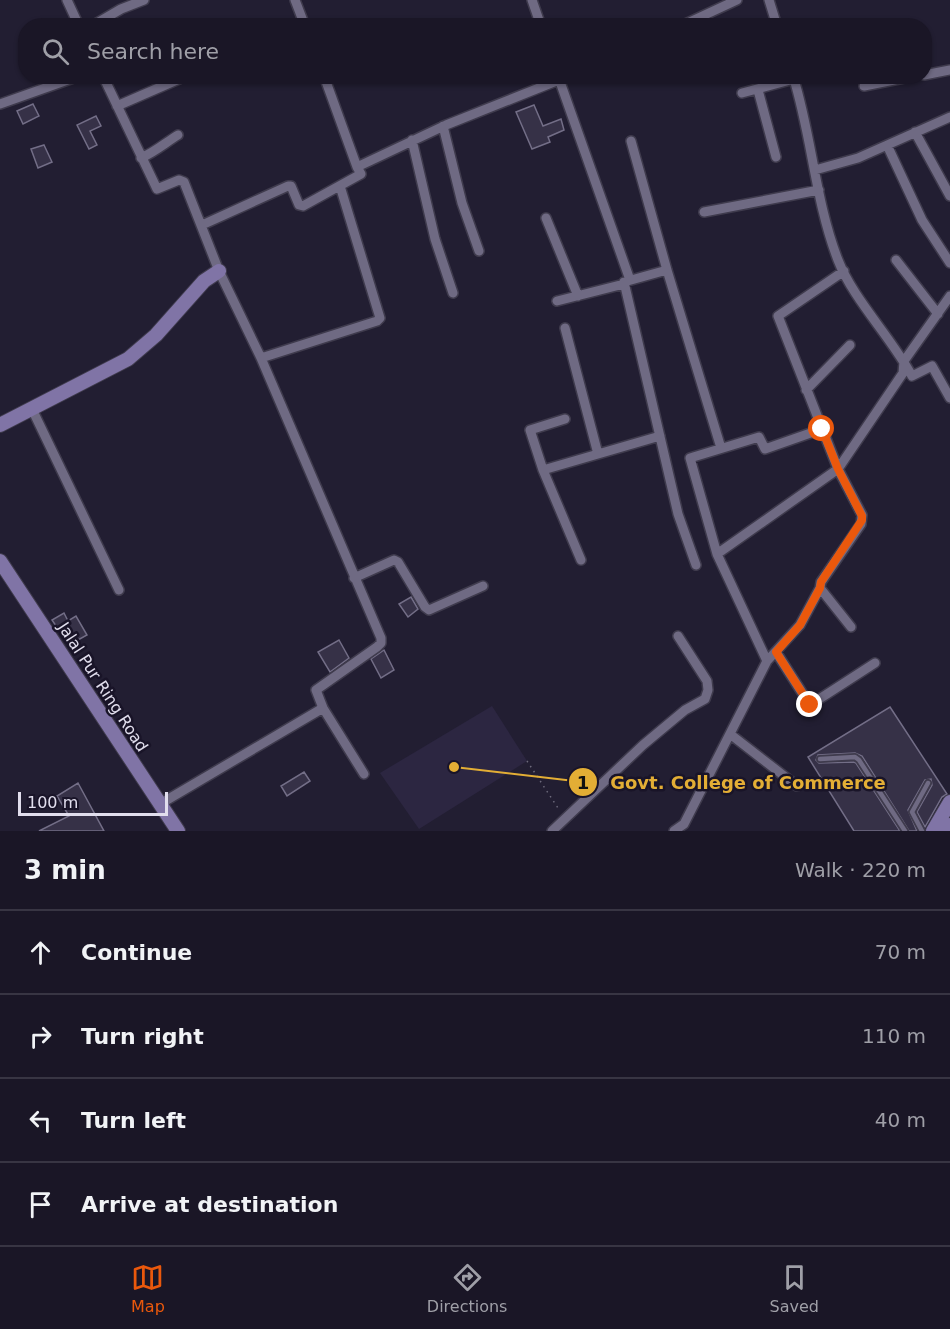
<!DOCTYPE html>
<meta charset="utf-8">
<style>
:root{--surface:#1a1626;--page:#231f2e;--text:#f1f3f6;--muted:#9f9fa7;--line:#383543;--accent:#ea580c}
body{margin:0;font-family:"DejaVu Sans",sans-serif;background:var(--page);color:var(--text)}
.scale{position:absolute;left:18px;bottom:15px;width:150px;box-sizing:border-box;padding-left:6px;border:3px solid #e1deed;border-top:0;font-size:16px;line-height:21px;white-space:nowrap;color:#e1deed;-webkit-text-stroke:4px #191428;paint-order:stroke}
.stop{position:absolute;width:18px;height:18px;margin:-14px;border:4px solid #ea580c;border-radius:50%;background:#fff}
.stop.end{background:#ea580c;border-color:#fff;box-shadow:0 2px 6px #0008}
.list{margin:0;padding:0;list-style:none}
h2{display:flex;justify-content:space-between;align-items:center;height:78px;margin:0;padding:0 24px;font-size:26px}
h2 small{font-size:20px;font-weight:400;color:var(--muted)}
.list li{display:grid;grid-template-columns:39px 1fr auto;gap:18px;align-items:center;box-sizing:border-box;height:84px;padding:0 24px;border-top:2px solid var(--line)}
.list b{display:block;font-size:22px;white-space:nowrap}
.list em{font-size:20px;font-style:normal;color:var(--muted)}
.icon{flex:none;width:33px;height:33px;fill:none;stroke:currentColor;stroke-width:2;stroke-linecap:round;stroke-linejoin:round}
.map{position:relative;flex:none;width:950px;height:831px;overflow:hidden}
.search{position:absolute;background:var(--surface);box-shadow:0 2px 4px #0004;left:18px;right:18px;top:18px;height:66px;display:flex;align-items:center;gap:15px;box-sizing:border-box;padding:0 21px;border-radius:24px;color:var(--muted);font-size:22px}
.sheet{height:414px;background:var(--surface)}
nav{display:flex;justify-content:space-around;align-items:center;box-sizing:border-box;height:84px;border-top:2px solid var(--line);background:var(--surface);font-size:16px;color:var(--muted)}
nav a{display:grid;justify-items:center;gap:3px}
nav .on{color:var(--accent)}
.map>svg:first-child{display:block}
</style>
<div class="map">
<svg width="950" height="831" viewBox="0 0 950 831">
<rect width="100%" height="100%" fill="#221e32"/>
<path fill="#2c2641" d="M492,706L527,761L419,829L380,773Z"/>
<path fill="#363147" stroke="#736e87" stroke-width="1.5" d="M33,104L39,116L23,124L17,111Z
M534,105L543,126L561,119L564,130L548,137L550,142L532,149L516,112Z
M96,116L101,126L90,131L97,145L89,149L77,125Z
M44,145L52,162L38,168L31,149Z
M411,597L418,609L408,617L399,604Z
M64,613L68,621L76,616L87,635L69,645L52,620Z
M339,640L349,658L330,672L318,652Z
M384,650L394,670L381,678L371,659Z
M890,707L947,794L942,797L925,827L917,812L932,785L931,779L925,780L908,810L917,831H909L862,756L855,753L818,755L816,760L819,763L854,762L856,763L900,831H854L808,757Z
M304,772L310,781L287,796L281,786Z
M78,783L104,831H39L69,816L57,796Z"/>
<g fill="none" stroke-linecap="round" stroke-linejoin="round">
<g stroke="#3f3b4d" stroke-width="8">
<path id="lane" d="M820,759L855,757L859,760L905,831
M922,831L912,812L928,783"/>
</g>
<g stroke="#3f3b4d" stroke-width="12">
<path id="street" d="M67,0L79,26
M295,0L305,26
M532,0L541,26
M769,0L777,26
M92,26L121,9L144,0
M681,26L737,0
M924,75L950,70
M103,76L157,189L179,180L184,182L219,271L261,358L381,638V643L377,647L316,690L323,708L364,774
M324,76L357,167
M558,76L630,280
M793,76C812,136 815,201 838,260C853,299 891,337 912,376L932,366L950,398
M864,86L914,76
M758,90L776,157
M742,93L794,79
M0,104L79,76
M117,106L186,76
M443,126L462,203L479,251
M915,132L950,196
M412,140L435,239L453,293
M631,141L667,270L721,448
M887,145L922,220L950,263
M141,158C155,152 165,143 178,135
M815,170L858,158L950,117
M704,212L819,190
M546,218L578,296
M202,225L288,186H291L299,205L303,206L361,174L357,167L446,125L569,76
M896,260L938,314
M667,270L624,282L678,514L696,565
M557,301L624,284
M565,328L598,454
M261,358L377,321L380,318L340,186
M806,390L850,345
M32,409L119,590
M565,419L530,430L543,470L581,560
M543,470L660,436
M717,554L838,469L778,316L844,271
M354,578L394,560L398,562L425,607L429,610L483,586
M820,588L851,627
M776,652L810,705L875,663
M767,661L717,554L690,458L759,437L765,449L822,429
M730,734L797,786
M160,804L323,708
M552,831L643,745L685,710L705,699L708,690L707,681L678,636
M674,831L684,824L767,661L800,625L820,588L821,582L861,524L862,515L838,469L903,373L904,361L950,296"/>
</g>
<g stroke="#3f3b4d" stroke-width="16">
<path id="secondary" d="M0,425L128,359L156,335L204,281L219,271
M0,561L178,831
M933,831L950,802
M946,831L950,825"/>
</g>
<path stroke="#6d6a7c" stroke-width="1.5" stroke-dasharray="1.5 4.5" stroke-linecap="butt" d="M527,761L560,811"/>
<use href="#lane" stroke="#6f6a83" stroke-width="4.5"/>
<use href="#street" stroke="#6f6a83" stroke-width="9"/>
<use href="#secondary" stroke="#8074a6" stroke-width="14"/>
</g>
<g fill="none" stroke-linecap="round" stroke-linejoin="round">
<path stroke="#ea580c" stroke-width="8" d="M810,705L776,652L800,625L820,588L821,582L862,520V516L838,469L822,429"/>
</g>
<g text-anchor="middle" dominant-baseline="central" stroke-width="5" stroke-linejoin="round" paint-order="stroke">
<g font-size="16" fill="#e1deed" stroke="#191428">
<text transform="translate(103 687) rotate(57)">Jalal Pur Ring Road</text>
</g>
</g>
<path fill="none" stroke="#e3ae35" stroke-width="2" d="M454 767L583 782"/>
<g fill="#e3ae35" stroke="#191428" stroke-width="2">
<circle cx="454" cy="767" r="6"/>
<circle cx="583" cy="782" r="15"/>
</g>
<g font-size="18" text-anchor="middle" font-weight="bold" fill="#111">
<text x="583" y="789">1</text>
</g>
<g font-size="18" text-anchor="middle" font-weight="bold" fill="#e3ae35" stroke="#191428" stroke-width="5" stroke-linejoin="round" paint-order="stroke">
<text x="748" y="789">Govt. College of Commerce</text>
</g>
</svg>
<div class="scale">100 m</div>
<div class="stop" style="left:822px;top:429px"></div>
<div class="stop end" style="left:810px;top:705px"></div>
<div class="search"><svg class="icon" aria-label="search" viewBox="0 0 24 24"><circle cx="10" cy="10" r="6"/><path d="M15 15l6 6"/></svg>Search here</div>
</div>
<section class="sheet">
<h2>3 min<small>Walk · 220 m</small></h2>
<ul class="list">
<li><svg class="icon" aria-label="ahead" viewBox="0 0 24 24"><path d="M12 20V5M6 11l6-6 6 6"/></svg><div><b>Continue</b></div><em>70 m</em></li>
<li><svg class="icon" aria-label="right" viewBox="0 0 24 24"><path d="M7 20v-9h11M14 6l5 5-5 5"/></svg><div><b>Turn right</b></div><em>110 m</em></li>
<li><svg class="icon" aria-label="left" viewBox="0 0 24 24"><path d="M17 20v-9H6M10 6l-5 5 5 5"/></svg><div><b>Turn left</b></div><em>40 m</em></li>
<li><svg class="icon" aria-label="arrive" viewBox="0 0 24 24"><path d="M6 21V4h12l-3 4 3 4H6"/></svg><div><b>Arrive at destination</b></div></li>
</ul>
</section>
<nav>
<a class="on"><svg class="icon" aria-label="map" viewBox="0 0 24 24"><path d="M3 6l6-2 6 2 6-2v14l-6 2-6-2-6 2zM9 4v14M15 6v14"/></svg>Map</a>
<a><svg class="icon" aria-label="directions" viewBox="0 0 24 24"><path d="M12 3l9 9-9 9-9-9zM9 14v-3h6M13 9l2 2-2 2"/></svg>Directions</a>
<a><svg class="icon" aria-label="saved" viewBox="0 0 24 24"><path d="M7 4h10v16l-5-4-5 4z"/></svg>Saved</a>
</nav>
